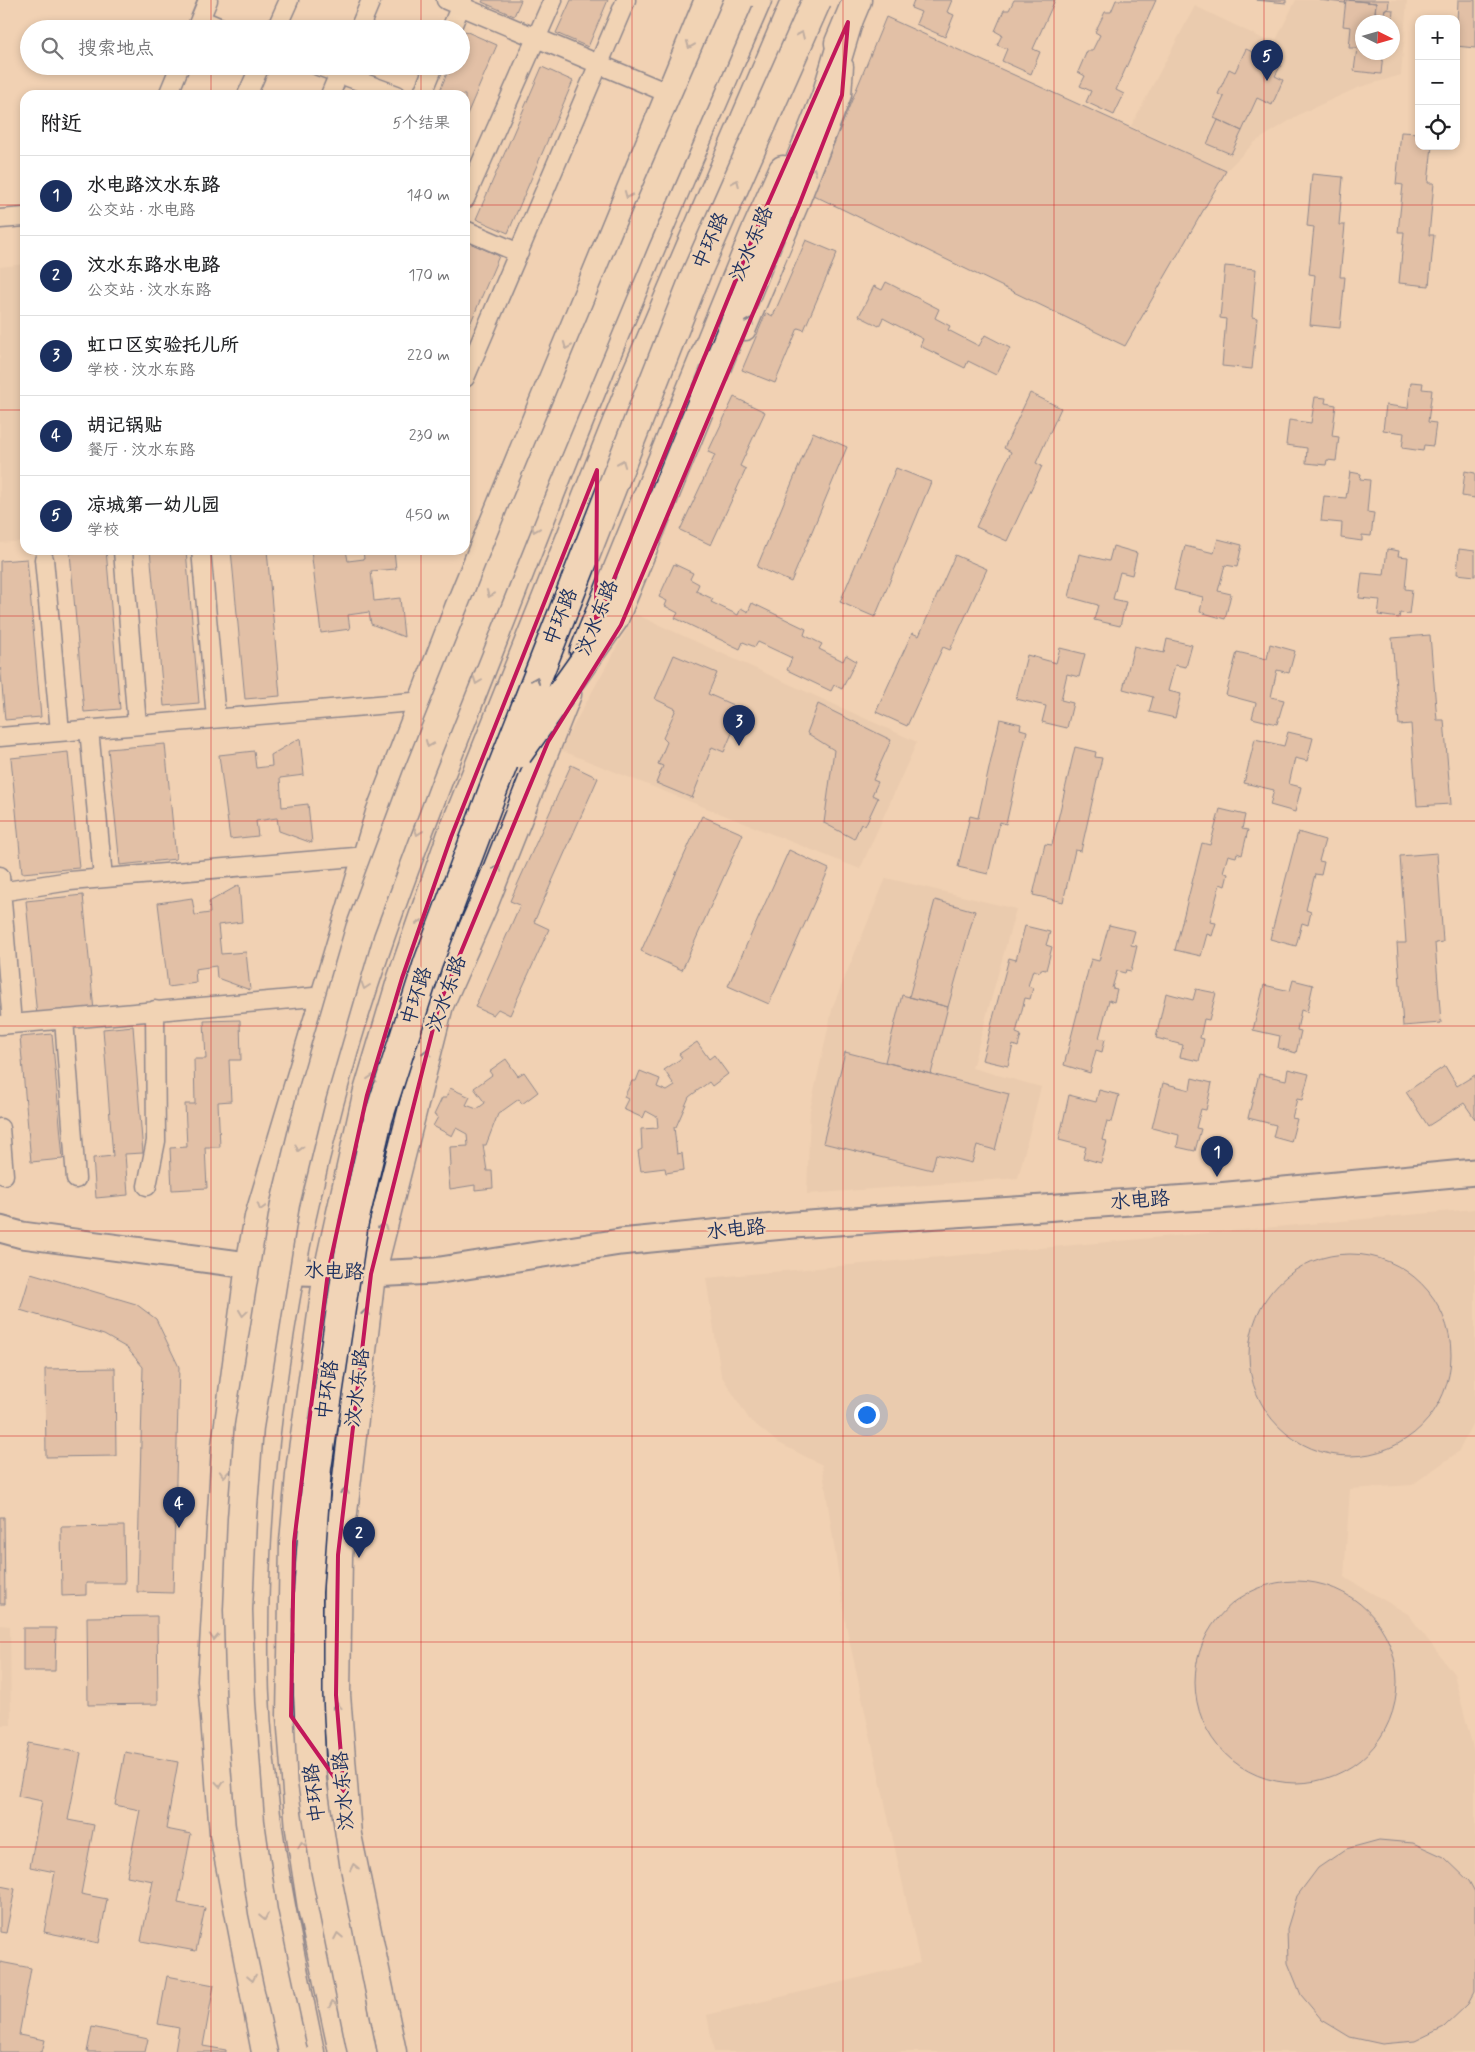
<!DOCTYPE html>
<html lang="zh">
<meta charset="utf-8">
<style>
:root{--surface:#fff;--page:#f2f2f2;--text:#202124;--muted:#757577;--line:#e0e0e0;--accent:#1b2f5e}
body{margin:0;font-family:Mynerve,"LXGW WenKai TC",sans-serif;background:var(--page);color:var(--text)}
.controls{position:absolute;right:15px;top:15px;display:grid;overflow:hidden;border-radius:10px;box-shadow:0 2px 8px #0003}
.controls button{width:45px;height:45px;display:grid;place-items:center;padding:0;border:0;border-bottom:1px solid var(--line);background:var(--surface);color:var(--text);font:25px sans-serif}
.compass{position:absolute;left:1355px;top:15px;width:45px;height:45px;border-radius:50%;background:var(--surface);box-shadow:0 2px 8px #0003;rotate:95deg}
.you{position:absolute;left:866px;top:1414px;width:18px;height:18px;margin:-12px;border:4px solid #fff;border-radius:50%;background:#1a73e8;box-shadow:0 0 0 8px #1a73e833}
.badge{display:grid;place-items:center;width:32px;height:32px;border-radius:50%;background:var(--accent);color:#fff;font-size:16px;font-weight:700}
.pin{position:absolute;translate:-50% -41px;filter:drop-shadow(0 1px 2px #0008)}
.pin::after{content:'';position:absolute;top:26px;width:18px;height:15px;background:inherit;clip-path:polygon(0 0,100% 0,50% 100%)}
.list{margin:0;padding:0;list-style:none}
h2{display:flex;justify-content:space-between;align-items:center;height:65px;margin:0;padding:0 20px;font-size:21px}
h2 small{font-size:16px;font-weight:400;color:var(--muted)}
.list li{display:grid;grid-template-columns:32px 1fr auto;gap:15px;align-items:center;box-sizing:border-box;height:80px;padding:0 20px;border-top:1px solid var(--line)}
.list b{display:block;font-size:19px;white-space:nowrap}
.list p{margin:0;font-size:16px;white-space:nowrap;color:var(--muted)}
.list em{font-size:16px;font-style:normal;color:var(--muted)}
.icon{flex:none;width:28px;height:28px;fill:none;stroke:currentColor;stroke-width:2;stroke-linecap:round;stroke-linejoin:round}
.map{position:relative;flex:none;width:1475px;height:2052px;overflow:hidden}
.search{position:absolute;background:var(--surface);box-shadow:0 2px 8px #0003;left:20px;top:20px;width:450px;height:55px;display:flex;align-items:center;gap:12px;box-sizing:border-box;padding:0 18px;border-radius:28px;color:var(--muted);font-size:19px}
.panel{position:absolute;background:var(--surface);box-shadow:0 2px 8px #0003;left:20px;top:90px;width:450px;height:465px;border-radius:15px}
.map>svg:first-child{display:block}
</style>
<div class="map">
<svg width="1475" height="2052" viewBox="0 0 1475 2052">
<rect width="100%" height="100%" fill="#f1d1b3"/>
<filter id="ink" filterUnits="userSpaceOnUse"><feTurbulence type="fractalNoise" baseFrequency=".02" numOctaves="2"/><feDisplacementMap in="SourceGraphic" scale="10" xChannelSelector="R" yChannelSelector="G"/><feConvolveMatrix kernelMatrix="1 2 1 2 8 2 1 2 1" color-interpolation-filters="sRGB"/></filter>
<g filter="url(#ink)">
<path fill="#e3c3a9" fill-rule="evenodd" d="M1296,0H1407L1401,75L1357,88L1300,114L1255,142L1226,171L1131,126L1195,6L1274,44ZM1362,22H1392V52H1362Z
M25,264V541L0,543V267Z
M635,614L917,742L860,869L560,750Z
M886,878L1016,909L972,1068L1041,1087L1018,1178L807,1194L810,1110L833,1006Z
M1475,1209V1418L1458,1452L1412,1485L1350,1489L1344,1577L1408,1614L1454,1674L1475,1756V2052H714L707,2015L920,1963L846,1625L822,1465L777,1442L749,1419L721,1375L706,1278Z
M0,1625L10,1626L11,1725H0Z"/>
<path fill="#d0ab97" stroke="#1b2f5e" d="M483,0H521L514,16L482,2Z
M571,0H608L588,47L556,33Z
M914,0H952L947,12L954,15L945,37L916,24L921,12L911,8Z
M1014,0H1055L1033,49L1040,52L1031,74L1002,61L1007,49L997,45L1002,35L995,31L1004,10H1009Z
M1116,0H1156L1116,90L1124,94L1114,115L1086,102L1091,91L1080,86L1085,76L1078,72L1087,51H1092L1100,35L1095,32L1105,12H1111Z
M1256,0H1286V3Z
M1319,0H1346L1345,3Z
M1346,0L1376,3L1375,13L1384,14L1385,9L1393,10L1392,22H1362V52H1389L1383,53L1381,74L1354,71L1357,48H1349L1351,27L1343,26Z
M1349,0H1389L1388,10L1385,9L1384,14L1375,13L1376,3Z
M1458,0H1475V48L1456,46Z
M886,17L1226,171L1125,346L813,195Z
M465,31L497,45L465,119V95H438L450,66H461V41Z
M1246,49L1281,65L1275,76L1283,80L1272,105L1257,98L1242,131L1214,118L1224,97L1218,94L1229,69L1235,72Z
M542,67L573,81L508,233L476,219Z
M1218,120L1242,131L1231,154L1207,144Z
M1401,132L1419,133V146H1432L1428,183H1434L1429,235H1434L1429,286L1399,283L1404,232H1398L1403,185L1396,184Z
M1312,174L1343,177L1339,225H1345L1340,277H1345L1340,328L1310,325L1315,275L1309,274L1314,227L1307,226Z
M806,240L837,253L804,330L798,328L775,383L742,370L766,313L773,316Z
M468,242L499,256L465,336V249Z
M1225,266L1256,269L1252,317L1257,318L1252,369L1222,366L1226,319L1220,318Z
M886,282L939,309L935,318L950,326L948,330L979,346L985,335L1010,348L996,375L968,361L965,368L920,346L923,339L883,318L879,326L859,316L874,286L882,290Z
M1411,382L1423,383L1422,389L1432,390L1428,422L1436,423L1433,446L1424,445L1423,451L1402,448L1404,433L1383,430L1386,405L1408,408Z
M1030,393L1061,408L1036,463L1042,466L1007,541L976,527L1011,452L1004,448Z
M734,397L765,412L740,466L746,469L711,545L680,530L715,455L708,452Z
M1315,397L1326,398L1325,403L1336,405L1332,436L1339,437L1336,461L1327,460L1326,465L1306,463L1307,448L1286,445L1289,420L1311,423Z
M813,432L847,447L791,582L757,567Z
M896,468L931,482L875,617L840,602Z
M1465,471L1475,473V498L1462,496Z
M1350,472L1361,474L1360,479L1370,480L1367,512L1374,513L1371,536L1362,535V541L1341,538L1342,523L1321,521L1324,496L1346,498Z
M1218,539L1242,545L1237,567L1225,565L1218,591L1231,594L1225,619L1200,612L1203,597L1174,590L1185,546L1214,553Z
M1113,546L1137,553L1132,575L1120,572L1113,599L1126,602L1120,626L1094,620L1098,605L1069,597L1079,554L1109,561Z
M1387,549L1399,551L1398,556L1408,557L1405,589L1412,590L1409,614L1400,613L1399,618L1378,615L1380,600L1359,598L1362,573L1384,575Z
M1459,549L1475,551V576L1457,574Z
M106,550L120,709L84,712L70,553Z
M150,550H186L199,703L164,706Z
M231,550H267L280,696L245,699Z
M311,550H346L348,561L364,559L363,550H394L396,569L371,571L374,601L400,598L404,637L371,624L369,612L348,615L350,629L321,633Z
M955,555L987,569L950,650L943,647L907,726L876,712L912,633L919,636Z
M27,559L41,717L5,720L0,663V561Z
M674,564L693,573L690,579L699,584L696,591L713,599L711,602L738,615L741,608L748,612L752,603L806,629L804,635L822,644L819,649L843,661L846,655L856,661L842,689L834,685L831,691L787,670L792,658L758,642L755,647L743,642L740,649L675,618L678,613L665,606L667,601L659,597Z
M1430,635L1437,720H1444L1451,804L1417,806L1411,724L1399,725L1392,638Z
M1167,639L1192,645L1186,667L1175,665L1168,691L1181,694L1175,718L1149,712L1153,697L1123,689L1134,646L1164,653Z
M1270,644L1295,651L1289,673L1277,670L1271,697L1284,700L1277,724L1252,718L1256,703L1226,695L1237,652L1267,659Z
M1060,648L1085,654L1079,677L1067,674L1061,700L1073,703L1067,728L1042,722L1046,706L1016,699L1027,655L1056,663Z
M674,655L717,673L708,694L733,705L729,717L737,721L724,752L712,747L692,798L656,783L663,766L658,764L667,742L663,738L676,709L655,699Z
M818,704L891,740L873,780L878,782L872,795L878,798L865,826L861,824L854,839L824,823L834,750L807,733Z
M1000,719L1021,724L1020,729L1027,731L1006,824L1000,822L988,874L958,867L970,816L978,818Z
M1288,732L1313,738L1307,761L1295,758L1289,784L1301,787L1295,812L1270,805L1274,790L1244,783L1255,739L1284,746Z
M300,738L304,775L280,778L282,807L308,804L312,843L279,831L277,818L256,821L258,836L230,839L219,755L254,751L256,768L272,766L271,755Z
M165,744L176,859L120,865L108,749Z
M1075,747L1096,752L1095,757L1102,758L1081,851L1075,850L1063,902L1033,895L1045,844L1052,845Z
M68,752L79,868L22,873L11,758Z
M571,765L598,778L534,922L549,929L510,1015L498,1009L493,1015L475,1007L520,905L510,901Z
M1220,809L1245,815L1242,829L1248,830L1242,855L1237,853L1236,857L1228,855L1223,872L1228,874L1225,886L1220,884L1210,922L1216,923L1212,936L1207,934L1201,956L1175,950L1202,843L1210,845Z
M702,816L743,834L682,970L641,951Z
M1298,832L1325,840L1319,861L1324,862L1321,875L1315,874L1306,910L1311,912L1308,925L1302,923L1296,946L1270,939Z
M789,850L829,869L769,1004L728,986Z
M1437,853L1443,942L1435,943L1441,1023L1403,1026L1397,943H1406L1400,856Z
M239,885L242,922L218,925L221,954L246,952L250,990L217,978L216,966L195,969L196,983L168,987L158,903L192,898L195,915L210,913L209,902Z
M83,895L94,1011L37,1016L26,901Z
M935,900L975,911L948,1007L909,997Z
M1109,925L1135,931L1131,945L1137,946L1131,971L1126,970L1125,973L1117,971L1112,988L1117,989L1114,1002L1109,1000L1099,1038L1105,1039L1102,1052L1096,1050L1090,1073L1064,1065L1091,959L1099,961Z
M1025,926L1050,932L1046,945L1052,947L1046,970L1041,969L1040,972L1033,970L1028,986L1033,988L1030,999L1025,998L1016,1033L1021,1035L1018,1047L1013,1045L1008,1066L982,1060L1009,958L1016,960Z
M1293,980L1313,985L1307,1012L1301,1010L1297,1030L1301,1031L1296,1053L1278,1048L1280,1036L1253,1030L1264,985L1290,991Z
M1196,989L1216,993L1209,1020L1204,1019L1200,1038L1204,1039L1199,1061L1180,1057L1183,1045L1156,1038L1166,993L1193,1000Z
M902,995L948,1007L931,1074L885,1062Z
M240,1020L241,1060H229L231,1101L218,1102L220,1147H205L207,1188L172,1190L170,1148L187,1147L185,1104H195L194,1059H206L204,1021Z
M133,1026L143,1153L125,1154L128,1195L96,1198L93,1158L113,1156L103,1029Z
M52,1034L63,1159L31,1162L20,1037Z
M697,1042L709,1059L714,1055L728,1074L712,1086L709,1082L689,1097L676,1127H674L677,1154L682,1153L684,1170L666,1173L665,1168L641,1171L638,1151L642,1149L641,1129L658,1128L657,1117L646,1111L643,1118L623,1109L628,1099L624,1097L632,1081H636L640,1071L660,1079L657,1087L667,1091L675,1086L664,1070L682,1058L679,1054Z
M845,1052L1009,1094L995,1150L977,1145L972,1163L936,1154L932,1170L823,1143Z
M506,1059L518,1076L524,1072L538,1092L522,1104L519,1099L498,1114L486,1145H483L487,1171H492L493,1188L475,1190V1185L450,1189L448,1168L451,1166L450,1147L468,1146L467,1134L456,1128L452,1136L433,1126L438,1117L434,1115L442,1098H446L450,1088L470,1097L466,1105L477,1109L485,1103L474,1088L492,1075L489,1071Z
M1445,1066L1457,1086L1475,1075V1119L1464,1103L1428,1126L1406,1092Z
M1288,1069L1309,1074L1302,1100L1297,1099L1292,1118L1297,1119L1291,1142L1273,1137L1276,1125L1248,1118L1259,1074L1286,1080Z
M1192,1078L1212,1083L1206,1110L1201,1109L1196,1128L1201,1129L1195,1151L1177,1147L1179,1135L1152,1128L1163,1083L1190,1090Z
M1099,1090L1119,1095L1112,1122L1107,1121L1102,1140L1107,1141L1101,1163L1083,1158L1086,1147L1059,1140L1069,1095L1096,1102Z
M1249 1355a101 101 0 1 1 202 0a101 101 0 1 1-202 0Z
M31,1273L136,1304L156,1319L179,1367L173,1593L137,1592L143,1367L127,1348L104,1335L20,1310Z
M115,1368L116,1456L46,1457L45,1369Z
M0,1517H4L5,1604H0Z
M124,1526L125,1583H86V1595L62,1596L61,1527Z
M1195 1682a101 101 0 1 1 202 0a101 101 0 1 1-202 0Z
M157,1616L158,1704L88,1705L87,1617Z
M23,1628H56L55,1671H23Z
M28,1743L81,1753L68,1820L94,1825L81,1894L107,1899L99,1943L44,1932L55,1872L30,1867L42,1801L18,1796Z
M125,1752L178,1762L166,1829L191,1834L178,1903L205,1908L196,1951L141,1941L153,1881L127,1876L140,1810L115,1805Z
M1379,1840L1413,1843L1444,1857L1469,1881L1475,1892V1991L1468,2004L1444,2027L1415,2041L1382,2044L1350,2037L1322,2020L1301,1995L1288,1963L1287,1929L1297,1896L1318,1868L1346,1849Z
M0,1886L15,1889L6,1933L0,1932Z
M0,1962L31,1968L19,2035L45,2040L42,2052H0Z
M167,1976L214,1985L203,2046L226,2050V2052H175L179,2028L158,2024Z
M92,2027L148,2039L145,2052H87Z"/>
<g fill="none" stroke-linecap="round" stroke-linejoin="round">
<g stroke="#1b2f5e" stroke-width="21">
<path id="street" d="M446,0L670,94
M200,19L223,29
M196,29L208,0
M276,29L289,0
M359,29L371,0
M451,29L463,0
M318,66L397,95
M168,95L180,66
M247,95L260,66
M330,95L342,66
M422,95L434,66
M465,199L553,0
M0,219L25,217
M465,230L519,253
M746,331L799,205L842,95L844,66
M465,378L626,0
M201,550L216,718
M123,551L137,725
M44,559L60,732
M89,729L103,878
M0,737L424,701
M0,876L12,1024
M0,892L70,881L367,856
M64,1019L76,1179
M0,1025L325,996
M0,1128L4,1175
M147,1186L156,1141L155,1010"/>
</g>
<g stroke="#1b2f5e" stroke-width="29">
<path id="secondary" d="M0,1229L22,1235L300,1272L371,1274L434,1271L620,1242L794,1225L1218,1196L1475,1172"/>
</g>
<g stroke="#1b2f5e" stroke-width="31">
<path id="primary" d="M839,43L857,0
M584,652L754,235L783,170
M266,2052L224,1833L212,1680L226,1446L250,1265L259,1217L380,813L459,608L709,0
M310,2052C283,1922 255,1792 254,1658C252,1450 288,1241 346,1042C383,918 431,798 478,678C518,577 556,476 597,377C648,250 703,125 757,0
M343,2052L312,1907L300,1829L291,1716L294,1542L301,1464L328,1272L336,1235L367,1095L402,978L451,837L637,372L796,0
M392,2052L347,1835L336,1695L338,1555L371,1274L439,1005L482,908L567,694"/>
</g>
<g stroke="#1b2f5e" stroke-width="31">
<path id="highway" d="M781,209L826,96L848,22"/>
</g>
<use href="#street" stroke="#f1d4b7" stroke-width="18"/>
<use href="#secondary" stroke="#f1d4b7" stroke-width="25"/>
<use href="#primary" stroke="#f1d4b7" stroke-width="28"/>
<use href="#highway" stroke="#f1d4b7" stroke-width="28"/>
<g stroke="#1b2f5e" stroke-width="31" stroke-linecap="butt">
<path id="highway-bridge" d="M518,754L614,619L781,209
M293,2052L263,1912L250,1822L241,1703L238,1610L242,1519L249,1427L285,1204L312,1094L360,929L417,776L524,508L636,238L739,0
M362,2052L325,1868L312,1780L308,1695V1592L317,1468L354,1222L378,1119L428,963L493,790L696,274L817,0"/>
</g>
<use href="#highway-bridge" stroke="#f1d4b7" stroke-width="28"/>
</g>
<defs><path id="oneway-chevron" d="M-2-3.5L2.5 0L-2 3.5" fill="none" stroke-width="1.6" stroke-linecap="round" stroke-linejoin="round" transform="scale(1.25)"/></defs>
<g stroke="#86828a">
<use href="#oneway-chevron" transform="translate(801 35) rotate(-66)"/>
<use href="#oneway-chevron" transform="translate(690 45) rotate(112)"/>
<use href="#oneway-chevron" transform="translate(813 171) rotate(-69)"/>
<use href="#oneway-chevron" transform="translate(736 183) rotate(-66)"/>
<use href="#oneway-chevron" transform="translate(628 195) rotate(112)"/>
<use href="#oneway-chevron" transform="translate(750 321) rotate(-67)"/>
<use href="#oneway-chevron" transform="translate(567 346) rotate(112)"/>
<use href="#oneway-chevron" transform="translate(622 463) rotate(-68)"/>
<use href="#oneway-chevron" transform="translate(535 529) rotate(112)"/>
<use href="#oneway-chevron" transform="translate(490 594) rotate(112)"/>
<use href="#oneway-chevron" transform="translate(536 680) rotate(-68)"/>
<use href="#oneway-chevron" transform="translate(477 681) rotate(111)"/>
<use href="#oneway-chevron" transform="translate(429 744) rotate(112)"/>
<use href="#oneway-chevron" transform="translate(418 832) rotate(110)"/>
<use href="#oneway-chevron" transform="translate(498 868) rotate(-69)"/>
<use href="#oneway-chevron" transform="translate(421 923) rotate(-71)"/>
<use href="#oneway-chevron" transform="translate(365 986) rotate(108)"/>
<use href="#oneway-chevron" transform="translate(427 1052) rotate(-76)"/>
<use href="#oneway-chevron" transform="translate(372 1078) rotate(-73)"/>
<use href="#oneway-chevron" transform="translate(299 1148) rotate(104)"/>
<use href="#oneway-chevron" transform="translate(261 1207) rotate(107)"/>
<use href="#oneway-chevron" transform="translate(383 1226) rotate(-76)"/>
<use href="#oneway-chevron" transform="translate(366 1312) rotate(-83)"/>
<use href="#oneway-chevron" transform="translate(243 1313) rotate(98)"/>
<use href="#oneway-chevron" transform="translate(224 1474) rotate(93)"/>
<use href="#oneway-chevron" transform="translate(345 1491) rotate(-83)"/>
<use href="#oneway-chevron" transform="translate(214 1637) rotate(93)"/>
<use href="#oneway-chevron" transform="translate(337 1706) rotate(-95)"/>
<use href="#oneway-chevron" transform="translate(220 1784) rotate(85)"/>
<use href="#oneway-chevron" transform="translate(302 1845) rotate(-99)"/>
<use href="#oneway-chevron" transform="translate(354 1867) rotate(-102)"/>
<use href="#oneway-chevron" transform="translate(264 1917) rotate(79)"/>
<use href="#oneway-chevron" transform="translate(338 1936) rotate(-101)"/>
<use href="#oneway-chevron" transform="translate(252 1978) rotate(79)"/>
<use href="#oneway-chevron" transform="translate(333 2004) rotate(-102)"/>
</g>
</g>
<path d="M0 0H1475V2052H0ZM848,22L842,95L799,205L621,625L548,742L439,1005L371,1274L338,1555L336,1695L344,1791L291,1716L294,1542L328,1272L367,1095L402,978L451,837L597,470L596,623L754,235Z" fill="#f1d1b3" fill-opacity=".55" fill-rule="evenodd"/>
<path fill="none" stroke="#c2185b" stroke-width="4" stroke-linejoin="round" d="M848,22L842,95L799,205L621,625L548,742L439,1005L371,1274L338,1555L336,1695L344,1791L291,1716L294,1542L328,1272L367,1095L402,978L451,837L597,470L596,623L754,235Z"/>
<path fill="none" stroke="#d62828" stroke-width="1" stroke-opacity="0.55" d="M211,0V29M421,0V29M632,0V2052M843,0V2052M1054,0V2052M1264,0V2052M211,66V95M421,66V95M0,205H25M465,205H1475M0,410H25M465,410H1475M211,550V2052M421,550V2052M0,616H1475M0,821H1475M0,1026H1475M0,1231H1475M0,1436H1475M0,1642H1475M0,1847H1475"/>
<g text-anchor="middle" dominant-baseline="central" stroke-width="5" stroke-linejoin="round" paint-order="stroke">
<g font-size="20" fill="#1b2f5e" stroke="#f1d4b7">
<text transform="translate(711 241) rotate(-66)">中环路</text>
<text transform="translate(752 244) rotate(-67)">汶水东路</text>
<text transform="translate(561 617) rotate(-68)">中环路</text>
<text transform="translate(598 618) rotate(-68)">汶水东路</text>
<text transform="translate(447 994) rotate(-70)">汶水东路</text>
<text transform="translate(417 996) rotate(-72)">中环路</text>
<text transform="translate(1140 1201) rotate(-4)">水电路</text>
<text transform="translate(736 1230) rotate(-6)">水电路</text>
<text transform="translate(334 1272) rotate(2)">水电路</text>
<text transform="translate(358 1388) rotate(-83)">汶水东路</text>
<text transform="translate(328 1390) rotate(-82)">中环路</text>
<text transform="translate(344 1791) rotate(-95)">汶水东路</text>
<text transform="translate(315 1793) rotate(-97)">中环路</text>
</g>
</g>
</svg>
<div class="controls">
<button>+</button>
<button>−</button>
<button><svg class="icon" aria-label="locate" viewBox="0 0 24 24"><circle cx="12" cy="12" r="6"/><path d="M12 2v4M12 18v4M2 12h4M18 12h4"/></svg></button>
</div>
<svg class="compass" viewBox="-18 -18 36 36"><path d="M0-13l5 13h-10z" fill="#e53935"/><path d="M0 13l5-13h-10z" fill="#757577"/></svg>
<div class="you"></div>
<div class="pin badge" style="left:1217px;top:1177px">1</div>
<div class="pin badge" style="left:359px;top:1558px">2</div>
<div class="pin badge" style="left:739px;top:746px">3</div>
<div class="pin badge" style="left:179px;top:1528px">4</div>
<div class="pin badge" style="left:1267px;top:81px">5</div>
<div class="search"><svg class="icon" aria-label="search" viewBox="0 0 24 24"><circle cx="10" cy="10" r="6"/><path d="M15 15l6 6"/></svg>搜索地点</div>
<section class="panel">
<h2>附近<small>5个结果</small></h2>
<ul class="list">
<li><span class="badge">1</span><div><b>水电路汶水东路</b><p>公交站 · 水电路</p></div><em>140 m</em></li>
<li><span class="badge">2</span><div><b>汶水东路水电路</b><p>公交站 · 汶水东路</p></div><em>170 m</em></li>
<li><span class="badge">3</span><div><b>虹口区实验托儿所</b><p>学校 · 汶水东路</p></div><em>220 m</em></li>
<li><span class="badge">4</span><div><b>胡记锅贴</b><p>餐厅 · 汶水东路</p></div><em>230 m</em></li>
<li><span class="badge">5</span><div><b>凉城第一幼儿园</b><p>学校</p></div><em>450 m</em></li>
</ul>
</section>
</div>
